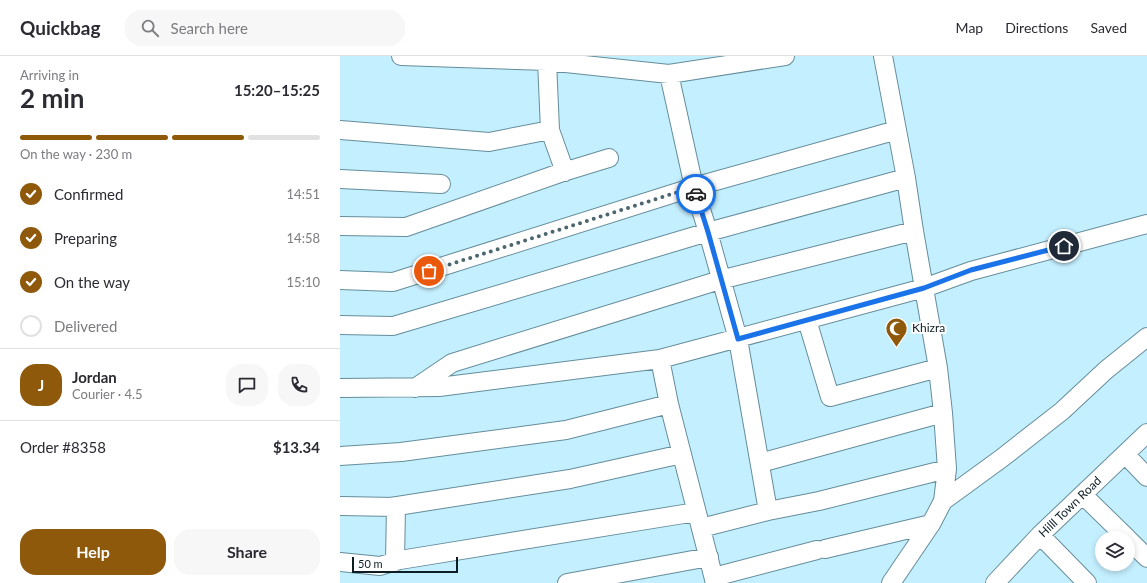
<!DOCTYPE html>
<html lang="en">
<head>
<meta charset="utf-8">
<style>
	:root { --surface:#fff; --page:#f7f7f7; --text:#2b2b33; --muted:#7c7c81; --line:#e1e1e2; --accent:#8f590c }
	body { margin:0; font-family:Lato,sans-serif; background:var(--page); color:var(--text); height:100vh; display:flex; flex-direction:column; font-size:15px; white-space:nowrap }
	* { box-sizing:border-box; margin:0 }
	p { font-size:13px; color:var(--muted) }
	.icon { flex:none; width:22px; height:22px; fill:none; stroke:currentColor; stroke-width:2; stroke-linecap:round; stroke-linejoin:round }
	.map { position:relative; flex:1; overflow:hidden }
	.side { display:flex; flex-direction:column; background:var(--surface); width:340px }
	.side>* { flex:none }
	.fabs { position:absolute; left:755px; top:475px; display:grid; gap:8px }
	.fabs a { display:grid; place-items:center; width:40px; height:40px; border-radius:50%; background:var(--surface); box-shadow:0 2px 6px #0003; font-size:20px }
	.scale { position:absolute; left:12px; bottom:10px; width:106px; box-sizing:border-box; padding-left:4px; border:2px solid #0c1d23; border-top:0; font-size:11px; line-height:14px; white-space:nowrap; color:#0c1d23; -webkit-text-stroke:3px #fff; paint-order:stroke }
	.pin { position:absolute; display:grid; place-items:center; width:34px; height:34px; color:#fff; margin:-17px; border:2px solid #fff; border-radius:50%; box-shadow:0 1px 4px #0007 }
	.courier { position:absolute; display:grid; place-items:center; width:40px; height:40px; margin:-20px; border:3px solid #1a73e8; border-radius:50%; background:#fff; color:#222; box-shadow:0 1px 5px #0007 }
	.overview em { font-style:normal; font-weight:700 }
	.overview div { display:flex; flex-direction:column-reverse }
	.overview { display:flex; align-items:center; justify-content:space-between; height:68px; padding:0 20px }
	h1 { font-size:26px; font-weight:700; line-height:30px }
	.bar { display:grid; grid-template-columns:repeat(4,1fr); gap:6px 4px; align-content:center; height:48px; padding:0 20px }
	.bar i { height:5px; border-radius:3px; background:var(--line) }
	.bar .selected { background:var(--accent) }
	.bar p { grid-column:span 4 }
	.line { display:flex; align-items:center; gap:10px; padding:0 20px; border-top:1px solid var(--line) }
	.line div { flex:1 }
	.round { display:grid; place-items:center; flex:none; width:42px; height:42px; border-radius:16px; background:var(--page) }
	ol { padding:0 20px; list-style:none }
	li { display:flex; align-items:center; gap:12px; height:44px }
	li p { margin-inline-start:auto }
	li .icon { padding:4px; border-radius:50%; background:var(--accent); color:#fff; stroke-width:4 }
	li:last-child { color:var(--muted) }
	li i { width:22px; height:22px; border:2px solid var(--line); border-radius:50% }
	.action { display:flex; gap:8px; margin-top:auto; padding:8px 20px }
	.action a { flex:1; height:46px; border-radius:16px; background:var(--accent); color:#fff; font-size:16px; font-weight:700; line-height:46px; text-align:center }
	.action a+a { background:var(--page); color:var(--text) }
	header { display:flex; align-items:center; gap:24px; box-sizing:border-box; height:56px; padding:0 20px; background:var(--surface); border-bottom:1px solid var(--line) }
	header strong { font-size:19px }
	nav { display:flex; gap:22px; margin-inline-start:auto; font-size:14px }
	.search { width:280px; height:36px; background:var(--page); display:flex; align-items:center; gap:10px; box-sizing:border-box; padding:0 14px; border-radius:16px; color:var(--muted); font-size:15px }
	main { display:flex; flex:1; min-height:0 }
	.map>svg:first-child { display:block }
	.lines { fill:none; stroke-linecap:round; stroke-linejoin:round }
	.minor-casing { stroke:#658d9b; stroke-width:20 }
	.minor { stroke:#fff; stroke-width:18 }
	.done { stroke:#4c6670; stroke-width:4; stroke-dasharray:0 7.2 }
	.route { stroke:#1a73e8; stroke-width:5 }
	.labels { text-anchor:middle; stroke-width:4; stroke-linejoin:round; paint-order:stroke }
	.poi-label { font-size:12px; fill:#0c1d23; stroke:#fff; text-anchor:start }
	.street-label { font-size:12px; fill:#0c1d23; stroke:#fff }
</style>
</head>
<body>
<header>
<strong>Quickbag</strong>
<div class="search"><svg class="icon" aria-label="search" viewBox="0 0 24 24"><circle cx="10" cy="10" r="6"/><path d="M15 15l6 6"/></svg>Search here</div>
<nav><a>Map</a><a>Directions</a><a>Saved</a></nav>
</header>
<main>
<section class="side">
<div class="overview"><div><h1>2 min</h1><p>Arriving in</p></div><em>15:20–15:25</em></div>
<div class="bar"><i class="selected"></i><i class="selected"></i><i class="selected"></i><i></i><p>On the way · 230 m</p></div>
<ol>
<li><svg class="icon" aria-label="check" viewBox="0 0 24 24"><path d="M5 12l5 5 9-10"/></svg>Confirmed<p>14:51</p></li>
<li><svg class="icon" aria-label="check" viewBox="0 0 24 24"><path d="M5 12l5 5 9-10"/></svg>Preparing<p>14:58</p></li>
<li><svg class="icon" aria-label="check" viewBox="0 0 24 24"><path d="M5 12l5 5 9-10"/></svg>On the way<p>15:10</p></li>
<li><i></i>Delivered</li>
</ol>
<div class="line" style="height:72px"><b class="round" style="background:var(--accent);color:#fff">J</b><div><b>Jordan</b><p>Courier · 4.5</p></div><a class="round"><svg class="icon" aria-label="chat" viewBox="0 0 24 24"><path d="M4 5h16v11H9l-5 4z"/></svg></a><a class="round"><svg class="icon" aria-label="phone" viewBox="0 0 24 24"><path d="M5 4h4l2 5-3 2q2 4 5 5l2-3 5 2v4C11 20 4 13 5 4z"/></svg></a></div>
<div class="line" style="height:52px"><div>Order #8358</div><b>$13.34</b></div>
<div class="action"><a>Help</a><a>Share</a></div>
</section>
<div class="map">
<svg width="807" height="527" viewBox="0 0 807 527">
	<rect width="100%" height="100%" fill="#c4efff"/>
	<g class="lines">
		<defs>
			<path id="minor" d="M61,0l146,5 122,13 116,-18
				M543,0l23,122 8,53 24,137 5,45 4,56 -4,32 -12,23 -40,59
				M207,5l3,69 15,42
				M329,18l25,113 14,45 30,107 30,172 51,-10 128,-32
				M0,74l149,12 61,-12
				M0,123l101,5
				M0,170l66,1 154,-54 49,-15
				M0,224l53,2 301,-95 203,-57
				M467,264l23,77 108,-29
				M0,269l53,1 315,-94 198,-54
				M320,303l9,45 46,179
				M0,332l99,-1 221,-28 264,-71 47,-17 176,-47
				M75,332l37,-25 268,-83 194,-49
				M785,398l22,23
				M0,400l61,-4 165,-22 103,-26
				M420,407l183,-50
				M743,439l44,43
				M603,445l59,-43 60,-47 44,-41 41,-33
				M0,450l56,1 -1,55
				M51,451l179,-28 112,-25
				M361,472l67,-17
				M700,479l47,48
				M788,483l19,19
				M485,493l106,-25
				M0,506l40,4 20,-6 296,-48
				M374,521l103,-27
				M227,527l142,-26
				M655,527l45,-48 107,-102"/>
		</defs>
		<use href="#minor" class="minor-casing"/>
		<use href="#minor" class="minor"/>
	</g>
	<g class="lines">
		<path class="done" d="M89,215l265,-84 2,7"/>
		<path class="route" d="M356,138l12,38 30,107 186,-51 47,-18 93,-24"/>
	</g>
	<defs>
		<symbol id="mosque-pin" viewBox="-11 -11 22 30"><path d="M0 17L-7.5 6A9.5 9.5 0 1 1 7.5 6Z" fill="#8f590c" stroke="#fff"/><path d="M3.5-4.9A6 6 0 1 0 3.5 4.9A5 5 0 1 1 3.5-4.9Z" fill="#fff"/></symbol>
	</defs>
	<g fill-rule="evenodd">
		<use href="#mosque-pin" x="544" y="260" width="25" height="34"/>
	</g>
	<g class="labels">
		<g class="poi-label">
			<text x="572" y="276">Khizra</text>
		</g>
		<g class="street-label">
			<text transform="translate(730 451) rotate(-44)" y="4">Hilll Town Road</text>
		</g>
	</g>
</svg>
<div class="fabs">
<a><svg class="icon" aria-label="layers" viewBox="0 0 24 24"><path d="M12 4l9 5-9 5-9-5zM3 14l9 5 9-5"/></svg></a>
</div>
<div class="scale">50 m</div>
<div class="pin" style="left:89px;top:215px;background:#ea580c"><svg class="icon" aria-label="bag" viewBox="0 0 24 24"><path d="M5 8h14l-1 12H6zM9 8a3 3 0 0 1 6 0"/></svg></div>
<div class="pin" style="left:724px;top:190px;background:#1f2937"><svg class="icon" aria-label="home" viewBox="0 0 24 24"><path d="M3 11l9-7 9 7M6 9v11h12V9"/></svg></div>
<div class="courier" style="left:356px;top:138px"><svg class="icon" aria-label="car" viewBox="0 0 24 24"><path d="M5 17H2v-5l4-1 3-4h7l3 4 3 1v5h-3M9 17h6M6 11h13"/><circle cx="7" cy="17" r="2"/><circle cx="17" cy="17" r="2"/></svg></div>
</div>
</main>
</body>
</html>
